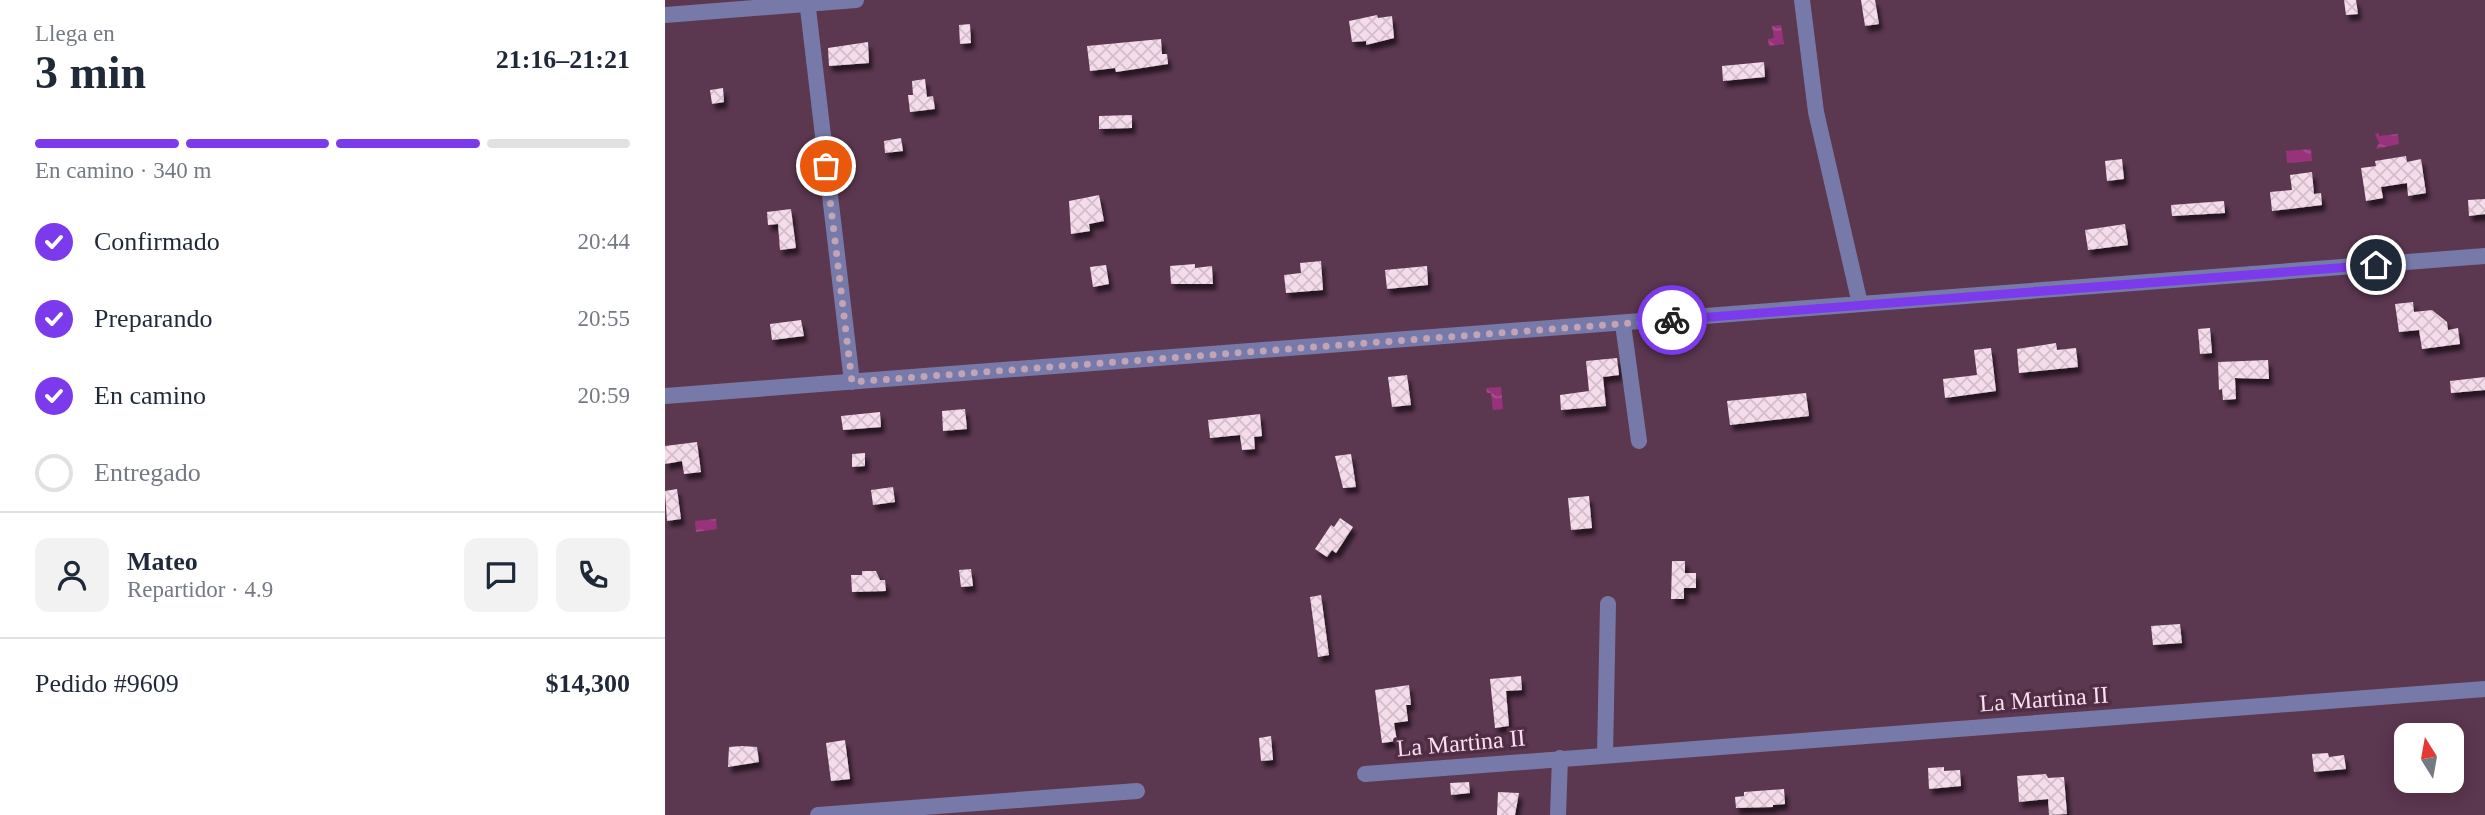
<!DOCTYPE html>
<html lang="es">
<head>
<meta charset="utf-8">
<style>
	:root { --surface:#fff; --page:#f2f2f3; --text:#1f2937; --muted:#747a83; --line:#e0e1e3; --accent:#7c3aed }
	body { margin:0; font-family:Georgia,serif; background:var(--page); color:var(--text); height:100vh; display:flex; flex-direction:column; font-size:26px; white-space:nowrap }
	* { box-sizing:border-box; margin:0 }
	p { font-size:23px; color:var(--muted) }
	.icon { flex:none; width:38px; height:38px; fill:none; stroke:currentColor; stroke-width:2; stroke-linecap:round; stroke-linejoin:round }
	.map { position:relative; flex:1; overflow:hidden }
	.details { display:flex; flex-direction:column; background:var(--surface); width:665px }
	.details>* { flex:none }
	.needle { width:46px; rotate:349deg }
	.fabs { position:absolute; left:1729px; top:723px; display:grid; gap:14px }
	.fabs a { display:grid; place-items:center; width:70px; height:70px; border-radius:14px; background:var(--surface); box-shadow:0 4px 18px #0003; font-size:35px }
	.pin { position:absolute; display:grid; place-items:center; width:60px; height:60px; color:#fff; margin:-30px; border:4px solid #fff; border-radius:50%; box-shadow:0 2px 7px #0007 }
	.courier { position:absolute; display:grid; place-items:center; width:70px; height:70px; margin:-35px; border:5px solid #7c3aed; border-radius:50%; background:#fff; color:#222; box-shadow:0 2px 9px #0007 }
	.head em { font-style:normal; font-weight:700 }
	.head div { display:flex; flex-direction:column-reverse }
	.head { display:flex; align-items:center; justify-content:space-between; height:119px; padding:0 35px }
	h1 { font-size:46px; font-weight:700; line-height:52px }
	.bar { display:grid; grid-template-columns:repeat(4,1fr); gap:10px 7px; align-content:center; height:84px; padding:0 35px }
	.bar i { height:9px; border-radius:5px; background:var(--line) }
	.bar .current { background:var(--accent) }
	.bar p { grid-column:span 4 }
	.line { display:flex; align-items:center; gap:18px; padding:0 35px; border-top:2px solid var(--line) }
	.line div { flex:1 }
	.round { display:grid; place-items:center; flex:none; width:74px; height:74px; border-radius:14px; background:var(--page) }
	ol { padding:0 35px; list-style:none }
	li { display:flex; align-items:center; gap:21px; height:77px }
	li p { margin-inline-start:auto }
	li .icon { padding:7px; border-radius:50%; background:var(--accent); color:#fff; stroke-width:4 }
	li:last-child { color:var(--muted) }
	li i { width:38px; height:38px; border:4px solid var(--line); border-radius:50% }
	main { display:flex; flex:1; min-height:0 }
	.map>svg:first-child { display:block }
	.water { fill:url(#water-waves) }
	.building { fill:url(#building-cross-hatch); filter:url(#shadow) }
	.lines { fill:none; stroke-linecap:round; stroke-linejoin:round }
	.minor { stroke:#777aa9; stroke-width:16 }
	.done { stroke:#c1a5b7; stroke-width:7; stroke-dasharray:0 12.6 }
	.route { stroke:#7c3aed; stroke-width:9 }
	.labels { text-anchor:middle; stroke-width:7; stroke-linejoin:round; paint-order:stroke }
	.street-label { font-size:24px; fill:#f8e0ee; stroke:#512d45 }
</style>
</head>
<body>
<main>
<section class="details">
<div class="head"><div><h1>3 min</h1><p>Llega en</p></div><em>21:16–21:21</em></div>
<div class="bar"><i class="current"></i><i class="current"></i><i class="current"></i><i></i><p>En camino · 340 m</p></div>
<ol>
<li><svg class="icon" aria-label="check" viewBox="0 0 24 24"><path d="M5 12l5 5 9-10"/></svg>Confirmado<p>20:44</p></li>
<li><svg class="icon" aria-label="check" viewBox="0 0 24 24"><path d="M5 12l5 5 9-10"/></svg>Preparando<p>20:55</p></li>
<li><svg class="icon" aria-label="check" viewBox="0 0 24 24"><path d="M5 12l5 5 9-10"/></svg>En camino<p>20:59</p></li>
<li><i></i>Entregado</li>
</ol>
<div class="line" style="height:126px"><a class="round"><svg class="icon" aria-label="person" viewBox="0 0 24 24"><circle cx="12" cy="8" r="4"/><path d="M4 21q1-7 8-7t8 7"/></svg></a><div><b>Mateo</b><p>Repartidor · 4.9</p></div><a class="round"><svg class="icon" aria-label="chat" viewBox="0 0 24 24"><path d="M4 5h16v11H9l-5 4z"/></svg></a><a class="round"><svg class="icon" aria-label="phone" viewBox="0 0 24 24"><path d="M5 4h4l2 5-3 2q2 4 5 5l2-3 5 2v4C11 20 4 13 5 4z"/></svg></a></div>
<div class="line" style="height:91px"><div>Pedido #9609</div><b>$14,300</b></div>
</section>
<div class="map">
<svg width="1820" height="815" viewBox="0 0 1820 815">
	<defs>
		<pattern id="water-waves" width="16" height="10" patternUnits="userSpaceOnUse" patternTransform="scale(1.75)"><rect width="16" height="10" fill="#98337b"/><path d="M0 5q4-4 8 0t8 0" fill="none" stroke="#a7508e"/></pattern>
		<pattern id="building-cross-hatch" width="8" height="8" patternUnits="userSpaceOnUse" patternTransform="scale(1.75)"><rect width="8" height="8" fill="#f4dcea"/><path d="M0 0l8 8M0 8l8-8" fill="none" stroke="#d2bdc9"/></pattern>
		<filter id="shadow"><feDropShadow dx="3.5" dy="6" stdDeviation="2" flood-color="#0009"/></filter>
	</defs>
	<rect width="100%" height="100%" fill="#5c3750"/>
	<path class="water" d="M1116,25l3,19 -15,2 -1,-7 6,-1 -2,-12z
		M1714,133v3l19,-2 1,10 -23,5 3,-6 -4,-9z
		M1646,149l1,12 -25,2 -1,-12z
		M836,387l2,22 -10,1 -2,-17h-4l-1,-5z
		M51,519l1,10 -21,3 -1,-11z"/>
	<path class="building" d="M1196,0h14l4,24 -14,2z
		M1679,0h12l2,14 -12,1z
		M712,15l1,3 14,-2 2,22 -28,7v-4l-14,1 -3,-21z
		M305,24l1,19 -11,1 -1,-19z
		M496,39l1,15h5l1,10 -52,8 -1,-4 -25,3 -3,-25z
		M203,42l1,21 -40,3 -1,-18z
		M1099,62l1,15 -42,4 -1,-15z
		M260,79l2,18 6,-1 2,13 -25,3 -2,-17h5l-1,-14z
		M58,88l1,14 -12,2 -2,-14z
		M467,115v13l-33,1v-13z
		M236,138l2,13 -18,2 -1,-12z
		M1741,156l1,6 14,-3 5,34 -18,3 -1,-13 -26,4 2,11 -17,3 -5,-33 15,-2 -1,-5z
		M1457,159l2,20 -17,2 -2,-20z
		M1647,172l2,22 7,-1 1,12 -50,6 -2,-19 22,-2 -2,-15z
		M434,195l5,26 -15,3 1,7 -19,3 -2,-33z
		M1820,199v15l-16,2 -1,-16z
		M1559,201l1,12 -53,3 -1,-11z
		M126,209l5,39 -16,2 -2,-26 -10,1 -1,-13z
		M1460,224l3,21 -40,5 -3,-20z
		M656,261l2,29 -37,3 -2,-18 17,-2 -1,-10z
		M530,264v4l17,-2 1,18h-42l-1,-18z
		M441,265l3,19 -16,3 -3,-20z
		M762,266l1,19 -41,4 -2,-19z
		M1748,302l1,10 18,-2 15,12 1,8 10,-2 2,16 -38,5 -3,-19 -20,2 -4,-28z
		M136,320l3,16 -32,4 -2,-16z
		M1545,328l2,25 -12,1 -2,-25z
		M1391,343l1,7 19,-2 2,19 -59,6 -2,-24z
		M1326,348l5,43 -51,7 -2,-19 34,-4 -3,-25z
		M952,358l2,17 -16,2 3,29 -45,4 -1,-15 29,-4 -3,-30z
		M1603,360l1,19 -34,-1 1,21 -13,1 -1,-11 -3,1 -1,-28z
		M742,375l4,30 -19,2 -4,-30z
		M1820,377v13l-34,3 -1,-12z
		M1141,393l3,23 -79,9 -3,-24z
		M300,409l2,20 -24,2 -1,-20z
		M215,412l1,15 -38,3 -2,-14z
		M595,414l2,22 -8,1 1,12 -13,1 -2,-15 -30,3 -2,-18z
		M32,442l4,30 -17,2 -2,-13 -17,3v-18z
		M200,453v13l-13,1v-13z
		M686,454l5,33 -13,1 -8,-32z
		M228,487l2,15 -22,3 -2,-15z
		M12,489l4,30 -14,2 -2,-30z
		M924,496l3,32 -21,2 -3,-32z
		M675,518l13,9 -17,26 -4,-3 -5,7 -12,-8 16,-24 3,2z
		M1007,561h13v12h11v15h-12v11h-13z
		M306,569l2,17 -12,1 -2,-17z
		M197,571h14l4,9h5l1,11 -34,1 -1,-17h11z
		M656,595l8,60 -11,2 -8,-60z
		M1515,624l2,19 -29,2 -2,-19z
		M856,676l1,14 -16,1 3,35 -14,2 -5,-49z
		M744,685l2,20h-5l2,16 -14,2 3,18 -15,2 -7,-53z
		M606,736l2,24 -12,1 -2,-23z
		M180,740l5,39 -19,2 -5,-38z
		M77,746l15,1 2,15 -31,5 1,-20z
		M1663,753l1,4 15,-2 2,14 -32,3 -2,-18z
		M1279,767v4l16,-1 1,16 -32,3 -1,-21z
		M1381,774l2,4 16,-1 3,37 -18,1 -1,-16 -29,3 -2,-26z
		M804,782l1,11 -19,2 -1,-12z
		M1119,789l1,15 -12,1v2l-37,1 -1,-11 9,-1v-4z
		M833,792l21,1 -4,22h-18z"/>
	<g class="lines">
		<path class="minor" d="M142,0l45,382
			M1137,0l14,112 44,192
			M0,15l191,-15
			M958,324l16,117
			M0,396l1820,-140
			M940,755l3,-151
			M700,774l1120,-85
			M153,815l319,-24
			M893,815l2,-57"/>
	</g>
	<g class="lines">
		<path class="done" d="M161,166l26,216 820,-62"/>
		<path class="route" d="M1007,320l704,-55"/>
	</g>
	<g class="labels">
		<g class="street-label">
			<text transform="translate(1379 699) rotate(-4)" y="8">La Martina II</text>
			<text transform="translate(796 743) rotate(-5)" y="8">La Martina II</text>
		</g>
	</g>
</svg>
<div class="fabs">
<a><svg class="needle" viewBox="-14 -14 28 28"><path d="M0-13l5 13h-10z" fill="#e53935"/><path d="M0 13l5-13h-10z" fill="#747a83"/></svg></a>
</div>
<div class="pin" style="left:161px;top:166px;background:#ea580c"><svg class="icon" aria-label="bag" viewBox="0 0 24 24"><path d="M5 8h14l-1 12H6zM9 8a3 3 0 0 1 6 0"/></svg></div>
<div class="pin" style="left:1711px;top:265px;background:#1f2937"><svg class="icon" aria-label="home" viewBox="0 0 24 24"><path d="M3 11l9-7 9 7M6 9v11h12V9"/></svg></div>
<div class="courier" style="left:1007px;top:320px"><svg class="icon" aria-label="bike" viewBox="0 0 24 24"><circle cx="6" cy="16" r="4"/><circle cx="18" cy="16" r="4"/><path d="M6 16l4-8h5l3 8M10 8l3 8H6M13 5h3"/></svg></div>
</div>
</main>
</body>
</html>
